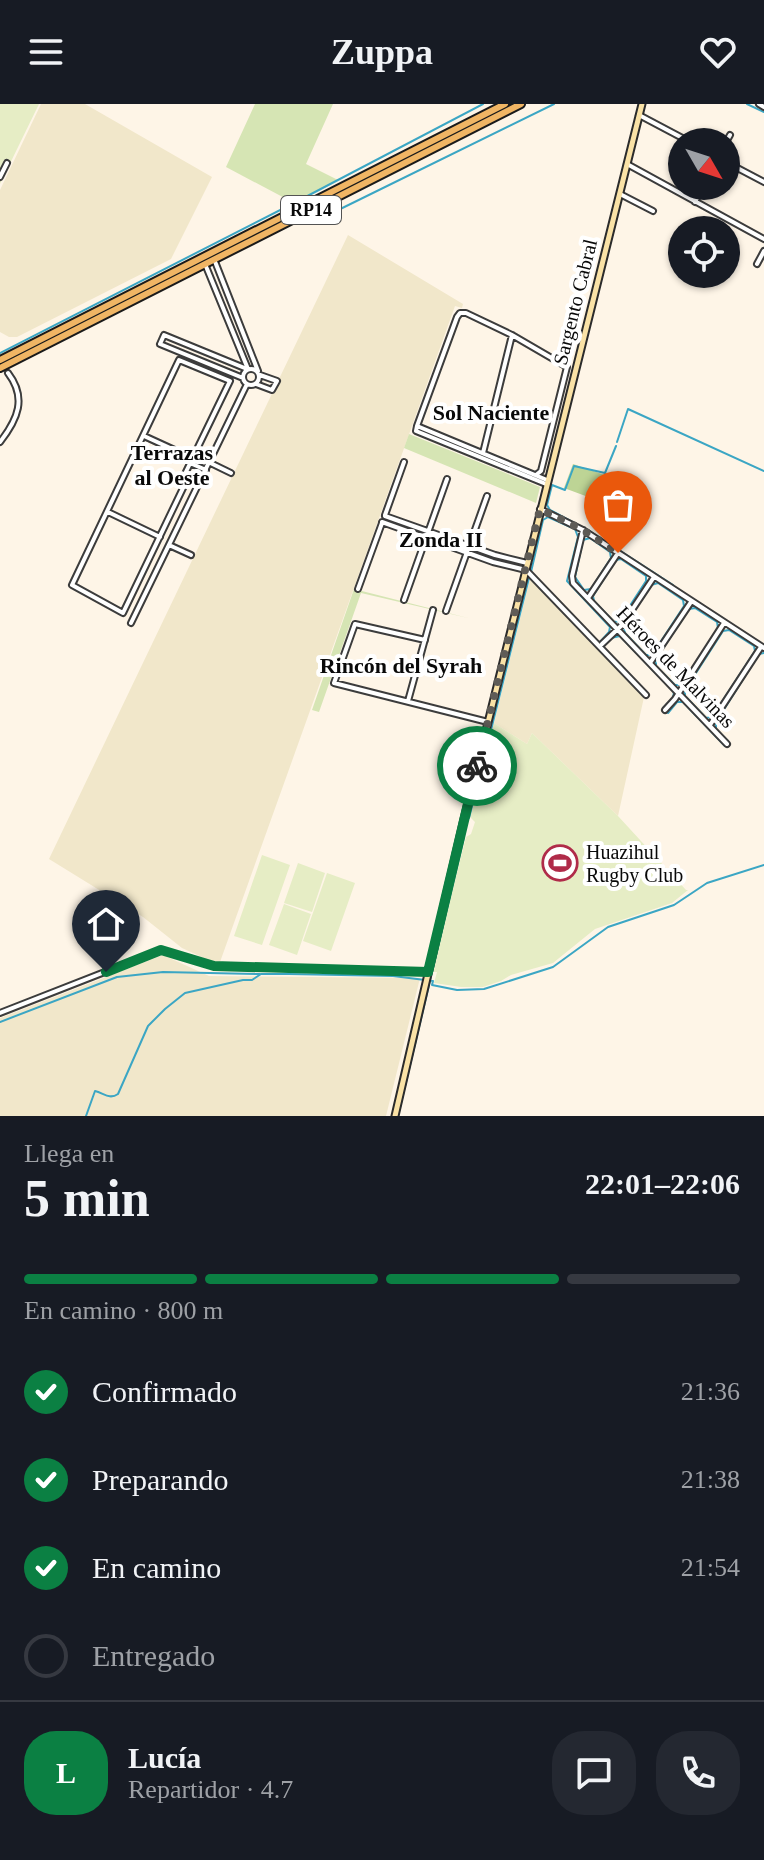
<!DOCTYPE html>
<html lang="es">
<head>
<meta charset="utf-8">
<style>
	:root { --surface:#171b24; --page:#242831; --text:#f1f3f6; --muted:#9ea1a6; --line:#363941; --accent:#0b8043 }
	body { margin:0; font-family:Georgia,serif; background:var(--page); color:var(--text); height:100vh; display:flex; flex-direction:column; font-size:30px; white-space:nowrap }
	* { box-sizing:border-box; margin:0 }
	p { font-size:26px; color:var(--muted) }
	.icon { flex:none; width:44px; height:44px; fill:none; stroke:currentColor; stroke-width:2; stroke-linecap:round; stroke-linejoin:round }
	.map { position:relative; height:1012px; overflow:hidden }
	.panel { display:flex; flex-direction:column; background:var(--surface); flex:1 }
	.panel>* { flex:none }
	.needle { width:52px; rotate:129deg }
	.buttons { position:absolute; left:668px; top:24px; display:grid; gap:16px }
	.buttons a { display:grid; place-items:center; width:72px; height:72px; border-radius:50%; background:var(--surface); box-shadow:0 2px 6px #0004; font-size:40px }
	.pin { position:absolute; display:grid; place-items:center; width:68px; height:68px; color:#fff; margin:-82px -34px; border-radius:50% 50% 50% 0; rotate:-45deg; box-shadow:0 0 8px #0007 }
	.pin .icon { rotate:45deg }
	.courier { position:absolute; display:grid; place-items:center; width:80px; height:80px; margin:-40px; border:6px solid #0b8043; border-radius:50%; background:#fff; color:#222; box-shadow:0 2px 10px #0007 }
	.headline em { font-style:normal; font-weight:800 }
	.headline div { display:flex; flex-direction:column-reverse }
	.headline { display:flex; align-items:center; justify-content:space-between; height:136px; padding:0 24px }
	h1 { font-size:52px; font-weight:800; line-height:60px }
	.bar { display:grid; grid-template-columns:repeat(4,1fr); gap:12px 8px; align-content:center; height:96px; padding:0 24px }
	.bar i { height:10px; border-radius:6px; background:var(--line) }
	.bar .selected { background:var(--accent) }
	.bar p { grid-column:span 4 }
	.line { display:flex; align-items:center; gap:20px; padding:0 24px; border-top:2px solid var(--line) }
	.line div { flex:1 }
	.round { display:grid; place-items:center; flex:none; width:84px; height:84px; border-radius:32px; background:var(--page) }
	ol { padding:0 24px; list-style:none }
	li { display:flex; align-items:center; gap:24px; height:88px }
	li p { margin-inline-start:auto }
	li .icon { padding:8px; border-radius:50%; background:var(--accent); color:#fff; stroke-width:4 }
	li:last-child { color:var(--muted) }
	li i { width:44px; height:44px; border:4px solid var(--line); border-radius:50% }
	header { display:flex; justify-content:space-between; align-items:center; height:104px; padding:0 24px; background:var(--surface); font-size:36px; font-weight:800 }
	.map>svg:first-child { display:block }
	.farmland { fill:#f1e7ca }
	.green { fill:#d6e5b4 }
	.forest { fill:#bdd495 }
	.pitch { fill:#e6edc5 }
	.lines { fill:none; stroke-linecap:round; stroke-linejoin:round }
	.stream { stroke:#3ba6c4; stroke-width:2 }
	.minor-casing { stroke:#3c3c3c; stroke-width:8 }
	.secondary-casing { stroke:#2b2b2b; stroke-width:9 }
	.primary-casing { stroke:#1a1a1a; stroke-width:10 }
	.minor { stroke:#fff; stroke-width:4 }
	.secondary { stroke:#fae2a6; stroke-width:5 }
	.primary { stroke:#f0b564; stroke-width:6 }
	.done { stroke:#5f5c57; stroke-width:8; stroke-dasharray:0 14.4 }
	.route { stroke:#0b8043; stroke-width:10 }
	.labels { text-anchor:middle; stroke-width:8; stroke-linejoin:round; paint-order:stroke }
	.shield { fill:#fff; stroke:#535353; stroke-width:2 }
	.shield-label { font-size:18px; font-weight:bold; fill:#090909 }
	.street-label { font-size:20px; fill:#090909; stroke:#fff }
	.poi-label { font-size:20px; fill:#090909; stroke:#fff; text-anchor:start }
	.neighbourhood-label { font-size:22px; font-weight:bold; fill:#090909; stroke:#fff }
</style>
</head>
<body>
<header><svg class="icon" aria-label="menu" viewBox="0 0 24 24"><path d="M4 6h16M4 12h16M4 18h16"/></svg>Zuppa<svg class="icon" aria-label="heart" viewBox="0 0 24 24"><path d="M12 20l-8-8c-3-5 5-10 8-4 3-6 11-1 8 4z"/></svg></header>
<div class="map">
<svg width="764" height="1012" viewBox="0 0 764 1012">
	<rect width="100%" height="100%" fill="#fef5e7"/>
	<path class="farmland" d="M41,0h44l127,73 -41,82 -154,78h-8l-9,-5v-142z
		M348,131l115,69 -1,4 -7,-2 -235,656 -12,-2 -26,-12 -39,-31 -94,-58z
		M530,475l114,118 -26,119 -86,-83 -5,11 -33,-21z
		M163,851l46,21 211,2 -34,138h-386v-98z"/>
	<path class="green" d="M255,0h78l-27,60 32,16 -44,23 -68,-36z
		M409,330l131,53 -4,16 -132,-55z
		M354,485l114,29 -107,-25 -42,119 -7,-2z"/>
	<path class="forest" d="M573,360l32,11 -14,23 -27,-10z"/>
	<path class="pitch" d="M0,0h39l-39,80z
		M494,619l33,21 5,-11 86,83 68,74h2l-16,13 -77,26 -42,34 -42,12 -10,6 -18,6h-22l-27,-4 3,-11h-5l34,-135 5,-3 4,-12 -5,-5z
		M262,751l28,10 -28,80 -28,-9z
		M298,759l27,10 -13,39 -28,-9z
		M327,769l28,10 -24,68 -28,-10z
		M284,800l27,10 -14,41 -28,-10z"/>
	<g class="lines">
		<path class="stream" d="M747,0l17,8
			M313,112l9,2 232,-114
			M0,249l294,-150 189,-99
			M617,338l11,-33 136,62
			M616,342l-11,27 -31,-7 -9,24 -13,-5 -5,20 3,5 41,22 82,53
			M590,434l20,14 1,6 -20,31 -7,1 -9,-13 8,-37z
			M621,455l25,17v5l-26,40 -6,1 -20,-21 -1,-5 23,-36z
			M531,468l12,-52 5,-3 27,12 3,8 -11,44 43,46 -1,5 -9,10
			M658,479l25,17 1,6 -32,49h-6l-21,-22 -1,-6 27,-42z
			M695,504l22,14 1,6 -36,57h-7l-19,-19v-7l33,-50z
			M729,526l25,16 1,5 -43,66 -6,1 -21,-22v-6l38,-59z
			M611,534l9,-2 54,56 -1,6 -10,10
			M668,609l9,-11h6l42,44
			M728,637l-12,-12v-7l43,-68 5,-1
			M469,714l60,-240
			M0,918l117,-45 46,-5 97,2
			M86,1012l9,-25c9,2 14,9 23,3l30,-68 17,-17 20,-16 58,-13h9l9,-6h28l104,2 40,5 -1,4 25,5 27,-1 69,-22 55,-40 66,-22 33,-22 57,-18
			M398,1012l66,-279"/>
		<defs>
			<path id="minor" d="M759,0l5,3
				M639,11l51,27
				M726,38l4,-7
				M726,58l38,20
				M627,60l137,75
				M0,73l7,-14
				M620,90l33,17
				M695,98l8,-16
				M214,155l44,112
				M205,160l43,105
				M757,160l7,-13
				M179,256l51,21 -48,99 2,6 -61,127 -51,-28z
				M243 273a8 8 0 1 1 16 0a8 8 0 1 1-16 0Z
				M243,274l-83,-34 4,-9 83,34
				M256,280l16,6 5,-9 -17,-6
				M417,322l40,-109 3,-4h6l46,22 55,32 -26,104 -5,4
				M417,322l-1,5 130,53
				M417,322l130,54
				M144,332l48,22
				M0,338c18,-23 27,-44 8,-69
				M483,349l29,-118
				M194,351l37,18
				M190,359l16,7
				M540,405l43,21 181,118
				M108,408l52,25
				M385,411l19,-53
				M385,412l110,39 32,8
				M382,418l111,40 33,8 120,125
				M583,426l-11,46 1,7 154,161
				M169,441l22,10
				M358,485l24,-66
				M588,494l30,-45
				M404,496l43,-121
				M446,507l41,-115
				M131,519l116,-239
				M425,536l-70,-16 -21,59 154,39
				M602,540l20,-19 32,-48
				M650,559l41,-61
				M408,597l25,-91
				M665,606l10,-11 49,-76
				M710,621l51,-78
				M0,909l161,-63 53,16 214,6"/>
			<path id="secondary" d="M395,1012l69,-297 178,-715"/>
			<path id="primary" d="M0,256l505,-256
				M0,264l521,-264"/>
		</defs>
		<use href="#minor" class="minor-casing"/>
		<use href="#secondary" class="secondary-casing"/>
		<use href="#primary" class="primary-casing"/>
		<use href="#minor" class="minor"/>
		<use href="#secondary" class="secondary"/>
		<use href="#primary" class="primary"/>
	</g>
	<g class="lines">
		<path class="done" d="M477,662l63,-257 43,21 35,23"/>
		<path class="route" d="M106,868l55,-22 53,16 214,6 49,-206"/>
	</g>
	<defs>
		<symbol id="stadium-ring" viewBox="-11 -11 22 22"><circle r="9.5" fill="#fff" stroke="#b02b49" stroke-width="1.5"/><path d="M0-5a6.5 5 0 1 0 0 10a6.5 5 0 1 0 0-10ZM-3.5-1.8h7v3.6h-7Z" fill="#b02b49"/></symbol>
	</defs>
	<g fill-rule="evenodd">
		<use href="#stadium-ring" x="540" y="739" width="40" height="40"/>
	</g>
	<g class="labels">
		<rect class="shield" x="281" y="92" width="60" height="28" rx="6"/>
		<g class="shield-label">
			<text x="311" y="112">RP14</text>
		</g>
		<g class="street-label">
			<text transform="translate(575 198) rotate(-76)" y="7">Sargento Cabral</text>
			<text transform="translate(676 563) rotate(46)" y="7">Héroes de Malvinas</text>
		</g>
		<g class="poi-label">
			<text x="586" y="755">Huazihul<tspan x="586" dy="23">Rugby Club</tspan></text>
		</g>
		<g class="neighbourhood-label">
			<text x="491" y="316">Sol Naciente</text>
			<text x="172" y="356">Terrazas<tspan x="172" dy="25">al Oeste</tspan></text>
			<text x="441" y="443">Zonda II</text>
			<text x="401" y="569">Rincón del Syrah</text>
		</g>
	</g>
</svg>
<div class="buttons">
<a><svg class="needle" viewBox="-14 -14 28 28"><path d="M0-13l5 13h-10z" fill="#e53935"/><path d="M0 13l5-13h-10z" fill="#9ea1a6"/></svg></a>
<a><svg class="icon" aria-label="locate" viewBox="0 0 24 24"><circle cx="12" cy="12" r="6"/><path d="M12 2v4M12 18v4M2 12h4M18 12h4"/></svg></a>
</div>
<div class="pin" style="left:618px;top:449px;background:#ea580c"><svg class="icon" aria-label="bag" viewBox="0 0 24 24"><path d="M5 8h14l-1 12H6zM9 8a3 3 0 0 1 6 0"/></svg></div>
<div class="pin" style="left:106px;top:868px;background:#1f2937"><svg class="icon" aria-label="home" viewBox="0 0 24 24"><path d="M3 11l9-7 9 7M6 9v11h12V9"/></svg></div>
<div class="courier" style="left:477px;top:662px"><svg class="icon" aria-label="bike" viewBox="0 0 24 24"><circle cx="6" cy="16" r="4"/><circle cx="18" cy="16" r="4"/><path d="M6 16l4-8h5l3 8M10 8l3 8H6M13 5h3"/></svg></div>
</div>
<section class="panel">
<div class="headline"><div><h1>5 min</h1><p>Llega en</p></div><em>22:01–22:06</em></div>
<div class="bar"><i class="selected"></i><i class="selected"></i><i class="selected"></i><i></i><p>En camino · 800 m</p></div>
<ol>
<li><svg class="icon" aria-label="check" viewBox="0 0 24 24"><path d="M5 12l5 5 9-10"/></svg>Confirmado<p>21:36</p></li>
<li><svg class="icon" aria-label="check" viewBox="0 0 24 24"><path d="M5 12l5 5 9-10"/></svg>Preparando<p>21:38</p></li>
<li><svg class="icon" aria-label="check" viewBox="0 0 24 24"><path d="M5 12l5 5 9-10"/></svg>En camino<p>21:54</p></li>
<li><i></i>Entregado</li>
</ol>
<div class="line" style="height:144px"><b class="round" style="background:var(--accent);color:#fff">L</b><div><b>Lucía</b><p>Repartidor · 4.7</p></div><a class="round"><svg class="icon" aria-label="chat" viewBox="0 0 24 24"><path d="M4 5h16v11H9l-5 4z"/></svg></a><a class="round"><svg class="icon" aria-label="phone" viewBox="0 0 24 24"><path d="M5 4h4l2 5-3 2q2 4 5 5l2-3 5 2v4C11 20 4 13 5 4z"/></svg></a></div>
</section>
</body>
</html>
